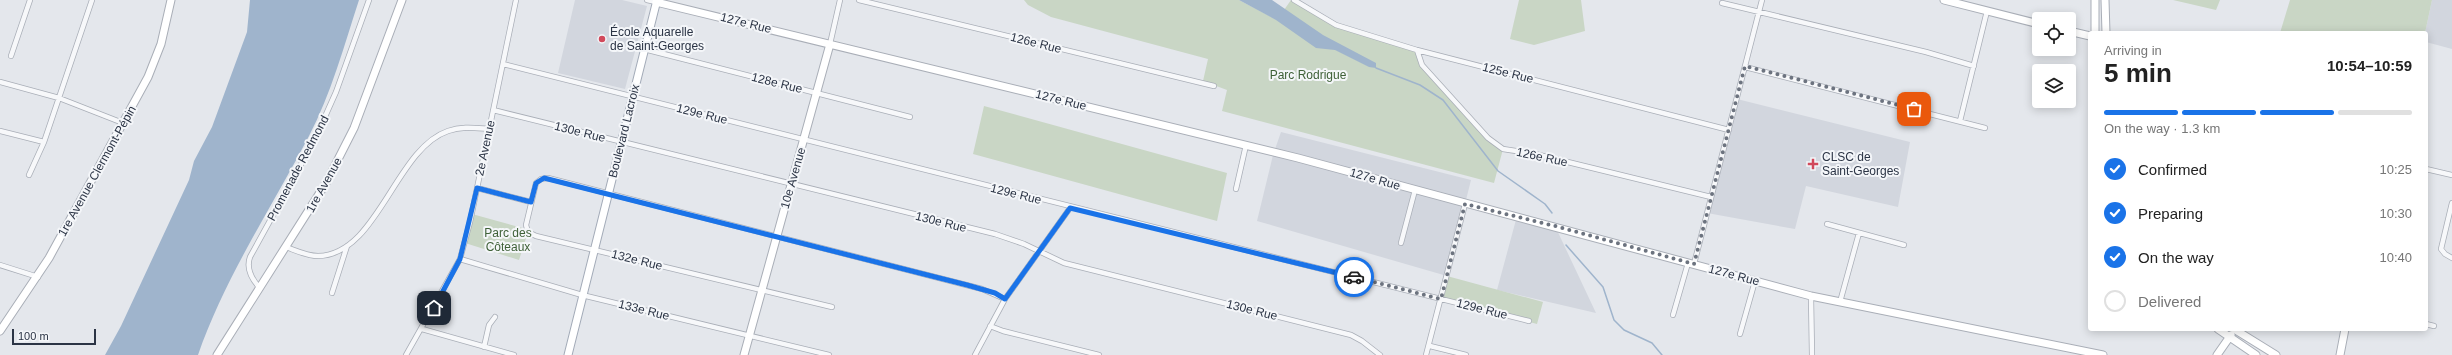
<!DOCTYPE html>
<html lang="en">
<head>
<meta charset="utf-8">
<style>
	:root { --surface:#fff; --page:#f2f2f2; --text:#222; --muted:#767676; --line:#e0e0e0; --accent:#1a73e8 }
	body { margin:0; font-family:Arial,sans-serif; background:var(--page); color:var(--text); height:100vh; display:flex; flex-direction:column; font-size:15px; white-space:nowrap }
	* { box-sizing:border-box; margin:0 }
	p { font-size:13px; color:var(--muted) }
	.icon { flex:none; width:22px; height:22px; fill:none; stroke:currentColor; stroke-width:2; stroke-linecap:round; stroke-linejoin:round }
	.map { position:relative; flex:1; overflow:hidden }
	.panel { position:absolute; left:2088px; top:31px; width:340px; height:300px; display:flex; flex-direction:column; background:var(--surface); border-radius:4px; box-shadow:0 2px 10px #0003 }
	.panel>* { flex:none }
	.buttons { position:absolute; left:2032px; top:12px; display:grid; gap:8px }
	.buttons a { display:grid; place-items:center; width:44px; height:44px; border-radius:4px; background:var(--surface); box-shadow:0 2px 10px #0003; font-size:20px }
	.scale { position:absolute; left:12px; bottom:10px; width:84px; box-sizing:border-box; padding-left:4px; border:2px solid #2b3445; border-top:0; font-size:11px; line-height:14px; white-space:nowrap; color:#2b3445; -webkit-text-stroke:3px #f4f6f9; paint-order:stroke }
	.pin { position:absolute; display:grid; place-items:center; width:34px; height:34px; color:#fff; margin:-17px; border-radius:8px; box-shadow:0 2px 6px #0006 }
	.courier { position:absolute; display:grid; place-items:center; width:40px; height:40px; margin:-20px; border:3px solid #1a73e8; border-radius:50%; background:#fff; color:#222; box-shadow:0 1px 5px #0007 }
	.head em { font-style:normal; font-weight:700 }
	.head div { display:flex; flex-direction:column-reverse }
	.head { display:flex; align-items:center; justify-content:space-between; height:68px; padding:0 16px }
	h1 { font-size:26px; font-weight:700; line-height:30px }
	.bar { display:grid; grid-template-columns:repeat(4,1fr); gap:6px 4px; align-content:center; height:48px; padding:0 16px }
	.bar i { height:5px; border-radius:3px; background:var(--line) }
	.bar .on { background:var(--accent) }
	.bar p { grid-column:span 4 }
	ol { padding:0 16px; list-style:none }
	li { display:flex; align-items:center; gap:12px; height:44px }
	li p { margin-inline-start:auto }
	li .icon { padding:4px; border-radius:50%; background:var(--accent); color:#fff; stroke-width:4 }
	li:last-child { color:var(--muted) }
	li i { width:22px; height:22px; border:2px solid var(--line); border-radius:50% }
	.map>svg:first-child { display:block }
	.built { fill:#d2d6de }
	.green { fill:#c9d6c5 }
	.water { fill:#9fb4cc }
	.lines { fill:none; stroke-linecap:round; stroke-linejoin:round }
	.stream { stroke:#9fb4cc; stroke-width:1.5 }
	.street-casing { stroke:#a9aeb7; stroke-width:6 }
	.secondary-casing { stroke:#a9aeb7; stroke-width:9 }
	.primary-casing { stroke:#a3abb8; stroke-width:9 }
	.street { stroke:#f7f8fa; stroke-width:4.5 }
	.secondary { stroke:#fff; stroke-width:7 }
	.primary { stroke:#fff; stroke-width:7 }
	.done { stroke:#6c737f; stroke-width:4; stroke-dasharray:0 7.2 }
	.route { stroke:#1a73e8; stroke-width:5 }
	.poi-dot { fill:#d1495b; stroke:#f4f6f9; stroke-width:1.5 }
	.labels { text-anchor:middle; stroke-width:4; stroke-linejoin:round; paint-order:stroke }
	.street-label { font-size:12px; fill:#2b3445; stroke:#f4f6f9 }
	.poi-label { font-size:12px; fill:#2b3445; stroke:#f4f6f9; text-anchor:start }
	.park-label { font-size:12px; fill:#3f6138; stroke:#f4f6f9 }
</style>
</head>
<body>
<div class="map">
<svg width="2452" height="355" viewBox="0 0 2452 355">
	<rect width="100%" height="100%" fill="#e4e7ec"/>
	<path class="built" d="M575,0h47l25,6 -22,83 -67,-16z
		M2432,0h20v49l-26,-7 -1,-9z
		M1737,99l173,43 -12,65 -92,-21 -11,43 -88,-16z
		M1281,132l190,48 -24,96 -190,-55 16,-66z
		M1517,216l38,10 41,87 -99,-23z"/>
	<path class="green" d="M1024,0h215l38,20 14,-20h3l32,20 91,30 1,7 55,65 30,27 -9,34 -272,-72 5,-21 -24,-9 5,-22 -157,-42 -23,-12z
		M1519,0h62l4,31 -51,14 -24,-6z
		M2173,0h47l-4,10z
		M2290,0h142l-7,33h-145z
		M984,106l243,67 -10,48 -244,-67z
		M472,214l54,15 2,3 -9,28 -54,-17z
		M1447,276l96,26 -6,22 -96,-25z"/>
	<path class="water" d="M250,0h109c-15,46 -28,94 -50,136 -38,73 -84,141 -111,219h-93l16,-29 68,-146 5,-19 18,-34 35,-95z
		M1239,0h33l51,35 53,28v5l-7,-1 -34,-17 -19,-2 -40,-28z"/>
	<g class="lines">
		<path class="stream" d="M1376,68l44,17 23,15 55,71 47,33 7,9
			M1566,245l37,42 11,33 10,10 28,13 10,12"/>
		<defs>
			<path id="street" d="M647,0l9,2
				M859,0l355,86
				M1294,0l42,25 81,25 312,80
				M1722,3l204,49 48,14
				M830,44l10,-44
				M644,49l266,68
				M1417,50l5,15 66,73 15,11 32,5 176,43
				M11,56l19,-56
				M503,64l1026,257
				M1745,67l240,61
				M0,82l59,16 64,25
				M493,110l502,124 29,10 40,19 287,72 11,6 18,14
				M1960,121l27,-110
				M0,131l44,11
				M2426,169l26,6
				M29,175l15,-33 48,-142
				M477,188l54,14
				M1236,189l10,-44
				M2452,203l-11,46 4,5 7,4
				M1827,224l77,21
				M1401,243l14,-53
				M286,247c11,4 21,9 32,9 60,-1 77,-107 130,-125 14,-5 27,-3 42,-2
				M460,259l122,36 247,60
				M1694,264l68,-264
				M0,265l38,12
				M259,287c-8,-9 -13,-19 -9,-30l65,-118 21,-47 33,-92
				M332,293l15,-47
				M1811,296l1,59
				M1840,302l19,-69
				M832,307l-296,-71 -8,-4 -2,-7 10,-42 5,-4 7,-1 434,111 23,10
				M1673,315l15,-52
				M2426,324l8,2
				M990,326l13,5 96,24
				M422,329l92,26
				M1740,334l15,-53
				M1430,346l36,9
				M484,347l5,-22 6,-8
				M406,355l54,-96 10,-37 46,-222
				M975,355l30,-56 65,-91
				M1426,355l39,-151"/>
			<path id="secondary" d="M1944,0l95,24
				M2095,0v33
				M2105,0l1,33
				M656,2l642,156 513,138 292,59
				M2069,31l21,5
				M2218,329l38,26
				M2234,329l42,26
				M0,331l49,-73 99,-181 13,-33 10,-44
				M217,355l109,-172 28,-55 48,-128
				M744,355l86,-311
				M2217,355l14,-20
				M2340,355l5,-26"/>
			<path id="primary" d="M568,355l89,-355"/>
		</defs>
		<use href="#street" class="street-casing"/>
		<use href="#secondary" class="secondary-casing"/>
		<use href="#primary" class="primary-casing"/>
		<use href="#street" class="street"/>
		<use href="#secondary" class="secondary"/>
		<use href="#primary" class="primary"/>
	</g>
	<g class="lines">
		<path class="done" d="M1354,277l87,22 24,-95 90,22 139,38 51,-198 169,43"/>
		<path class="route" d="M434,308l26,-49 17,-71 54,14 5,-19 8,-5 423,107 28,8 10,6 65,-91 284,69"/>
	</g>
	<g class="poi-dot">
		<circle cx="602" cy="39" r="4"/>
		<path d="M1811 158h4v4h4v4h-4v4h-4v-4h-4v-4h4z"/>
	</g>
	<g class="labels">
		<g class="street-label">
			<text transform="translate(746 23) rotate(14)" y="4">127e Rue</text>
			<text transform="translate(1036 43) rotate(14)" y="4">126e Rue</text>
			<text transform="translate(1508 73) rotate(14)" y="4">125e Rue</text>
			<text transform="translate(777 83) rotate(14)" y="4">128e Rue</text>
			<text transform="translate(1061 100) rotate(14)" y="4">127e Rue</text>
			<text transform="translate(702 114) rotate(14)" y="4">129e Rue</text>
			<text transform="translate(624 131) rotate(-76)" y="4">Boulevard Lacroix</text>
			<text transform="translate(580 132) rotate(14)" y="4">130e Rue</text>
			<text transform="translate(485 148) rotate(-78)" y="4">2e Avenue</text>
			<text transform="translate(1542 157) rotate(12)" y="4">126e Rue</text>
			<text transform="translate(298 168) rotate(-62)" y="4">Promenade Redmond</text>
			<text transform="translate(97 171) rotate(-61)" y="4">1re Avenue Clermont-Pépin</text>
			<text transform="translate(793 178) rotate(-74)" y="4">10e Avenue</text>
			<text transform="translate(1375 179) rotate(16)" y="4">127e Rue</text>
			<text transform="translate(324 185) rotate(-61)" y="4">1re Avenue</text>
			<text transform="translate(1016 194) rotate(14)" y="4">129e Rue</text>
			<text transform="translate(941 222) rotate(14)" y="4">130e Rue</text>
			<text transform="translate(637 260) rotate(14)" y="4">132e Rue</text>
			<text transform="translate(1734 275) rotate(15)" y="4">127e Rue</text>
			<text transform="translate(1482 309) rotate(14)" y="4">129e Rue</text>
			<text transform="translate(644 310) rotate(14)" y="4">133e Rue</text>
			<text transform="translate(1252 310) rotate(14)" y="4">130e Rue</text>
		</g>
		<g class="poi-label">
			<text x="610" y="36">École Aquarelle<tspan x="610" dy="14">de Saint-Georges</tspan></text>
			<text x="1822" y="161">CLSC de<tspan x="1822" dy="14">Saint-Georges</tspan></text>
		</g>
		<g class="park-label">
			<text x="1308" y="79">Parc Rodrigue</text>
			<text x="508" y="237">Parc des<tspan x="508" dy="14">Côteaux</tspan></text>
		</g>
	</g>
</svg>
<div class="buttons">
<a><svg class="icon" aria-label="locate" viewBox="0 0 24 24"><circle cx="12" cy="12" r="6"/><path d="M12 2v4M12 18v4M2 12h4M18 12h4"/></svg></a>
<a><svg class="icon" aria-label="layers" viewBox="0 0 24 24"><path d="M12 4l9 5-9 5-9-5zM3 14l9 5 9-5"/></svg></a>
</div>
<div class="scale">100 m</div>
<div class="pin" style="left:1914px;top:109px;background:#ea580c"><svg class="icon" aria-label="bag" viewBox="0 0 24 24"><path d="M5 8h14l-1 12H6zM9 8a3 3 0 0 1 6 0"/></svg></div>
<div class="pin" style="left:434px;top:308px;background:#1f2937"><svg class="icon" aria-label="home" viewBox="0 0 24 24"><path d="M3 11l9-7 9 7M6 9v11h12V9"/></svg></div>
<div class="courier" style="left:1354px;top:277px"><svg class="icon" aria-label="car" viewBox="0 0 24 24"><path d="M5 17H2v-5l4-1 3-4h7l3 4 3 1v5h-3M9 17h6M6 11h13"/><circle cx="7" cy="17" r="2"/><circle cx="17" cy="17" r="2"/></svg></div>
<section class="panel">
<div class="head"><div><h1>5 min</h1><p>Arriving in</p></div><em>10:54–10:59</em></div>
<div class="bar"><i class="on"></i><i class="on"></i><i class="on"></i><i></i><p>On the way · 1.3 km</p></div>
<ol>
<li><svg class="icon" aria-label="check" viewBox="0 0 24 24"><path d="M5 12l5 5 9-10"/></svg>Confirmed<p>10:25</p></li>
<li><svg class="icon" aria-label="check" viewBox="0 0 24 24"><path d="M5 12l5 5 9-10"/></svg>Preparing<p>10:30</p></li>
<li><svg class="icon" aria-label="check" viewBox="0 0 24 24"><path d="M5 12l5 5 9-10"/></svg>On the way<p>10:40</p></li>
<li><i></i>Delivered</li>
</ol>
</section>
</div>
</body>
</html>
